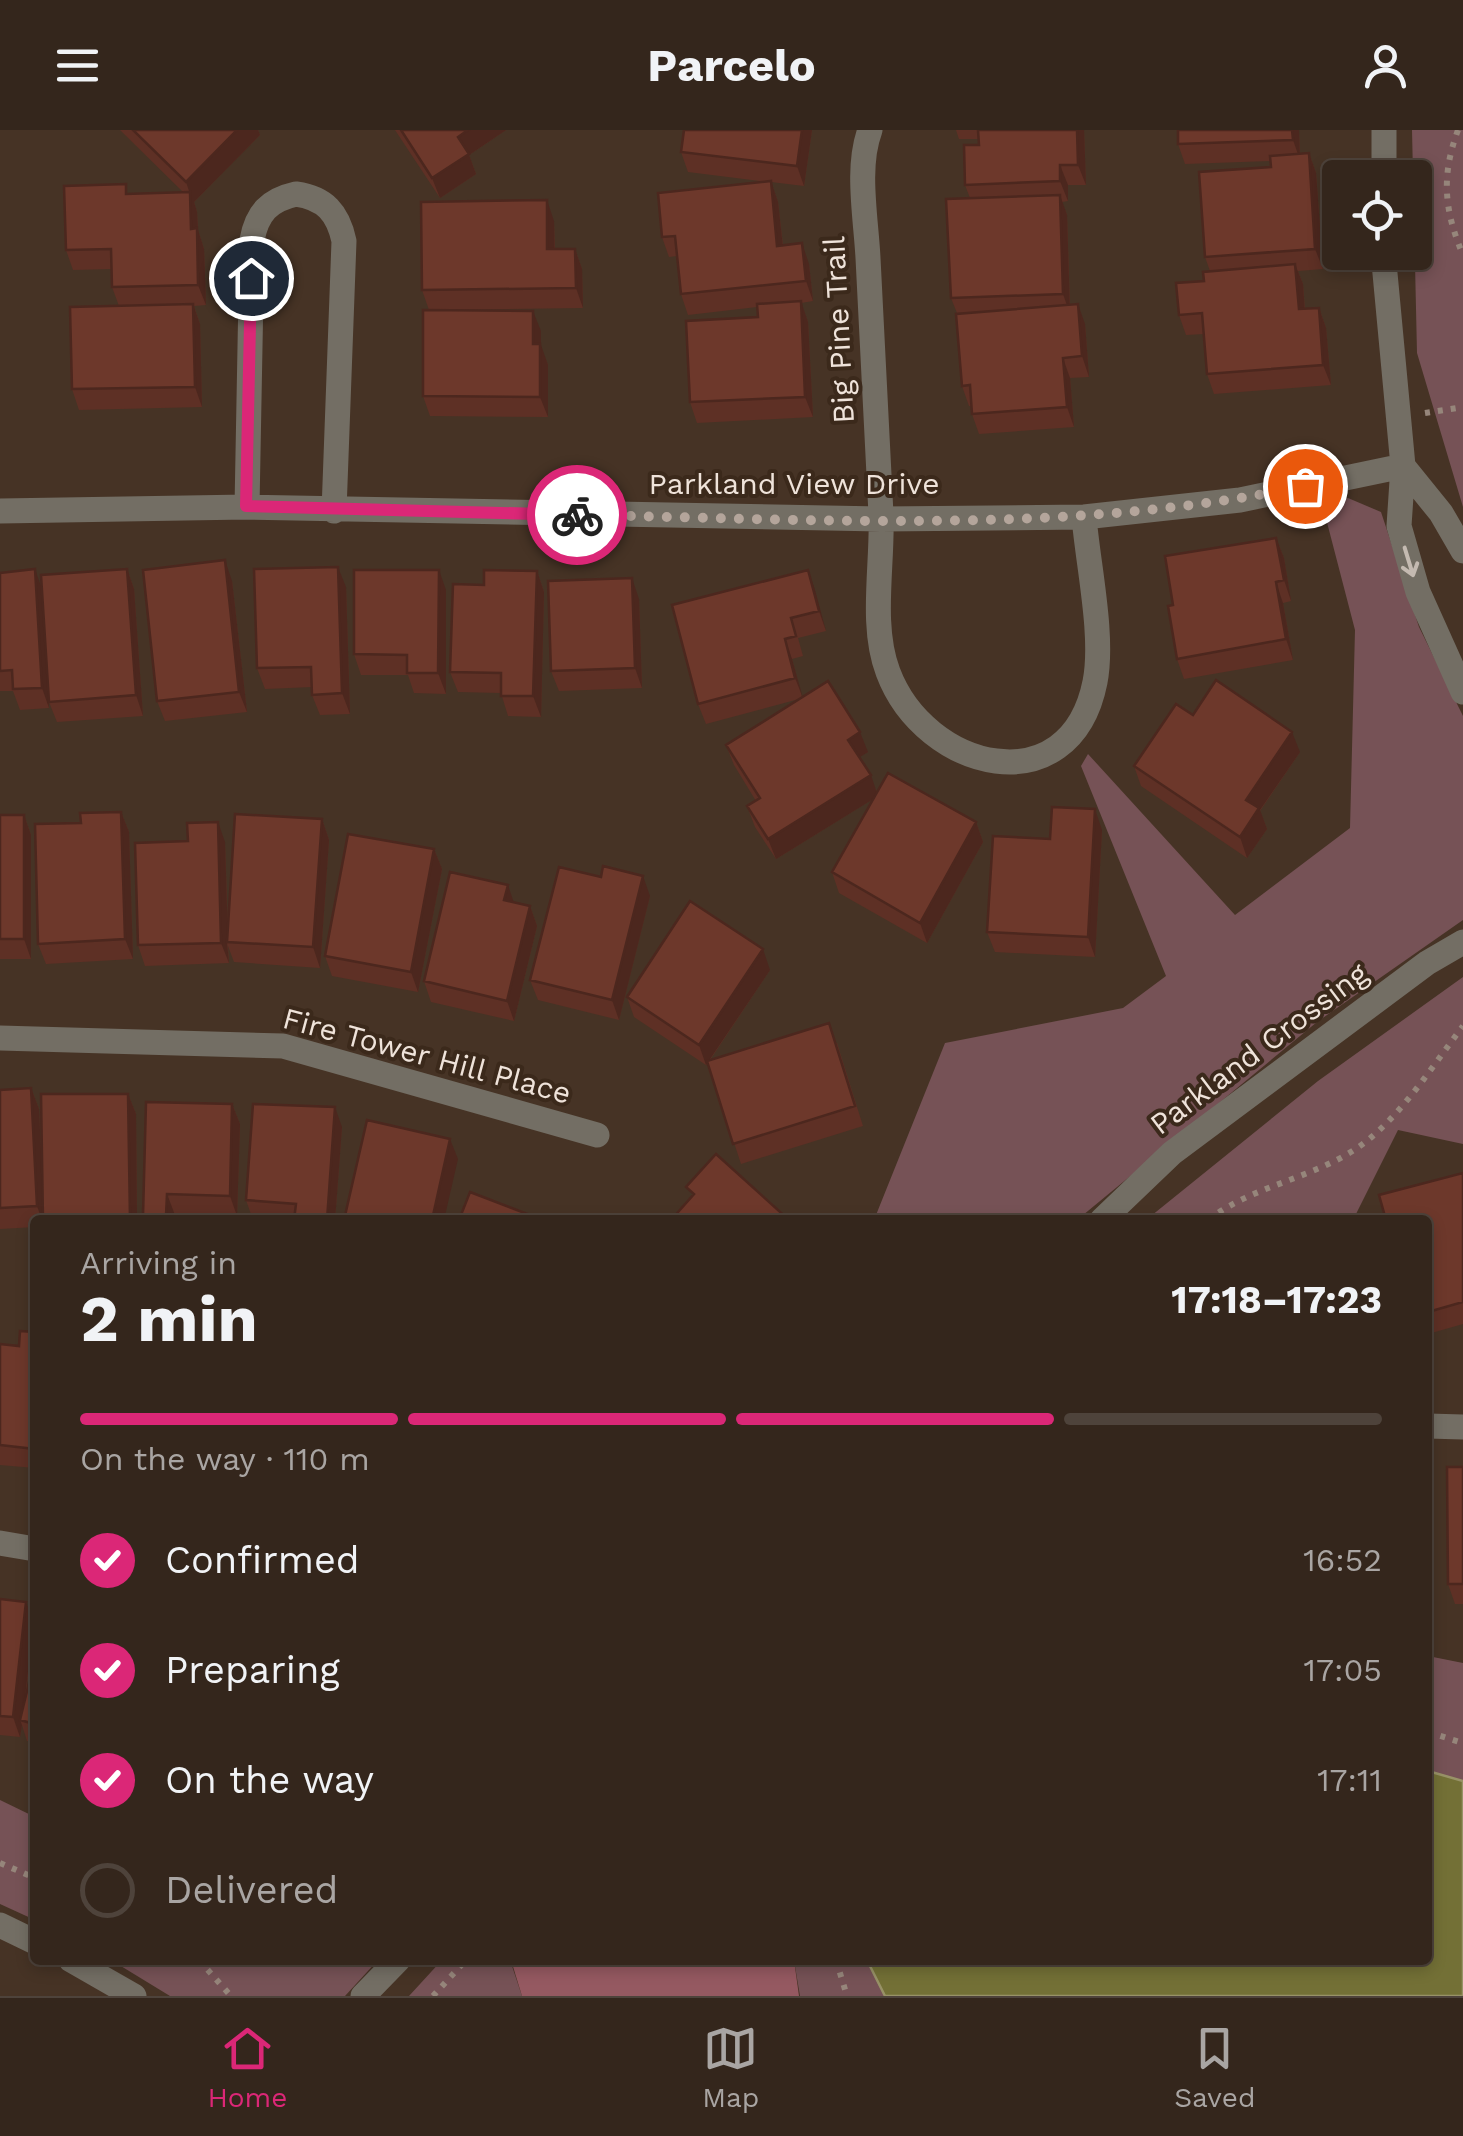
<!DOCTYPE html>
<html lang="en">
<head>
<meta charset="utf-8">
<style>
	:root { --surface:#34261c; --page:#3c2e25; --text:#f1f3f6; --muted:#a9a5a3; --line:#4e433b; --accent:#db2777 }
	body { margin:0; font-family:"Work Sans",sans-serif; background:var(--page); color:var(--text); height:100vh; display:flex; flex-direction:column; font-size:38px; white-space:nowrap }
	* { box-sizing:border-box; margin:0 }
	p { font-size:32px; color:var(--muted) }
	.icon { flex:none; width:55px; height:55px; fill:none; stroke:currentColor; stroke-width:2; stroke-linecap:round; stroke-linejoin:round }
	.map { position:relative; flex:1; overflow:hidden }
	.details { position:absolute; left:30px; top:1085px; width:1402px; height:750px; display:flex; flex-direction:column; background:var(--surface); border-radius:10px; box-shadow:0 5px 15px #0003,0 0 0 2px var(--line) }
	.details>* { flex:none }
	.fabs { position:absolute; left:1322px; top:30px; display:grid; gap:20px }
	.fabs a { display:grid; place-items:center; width:110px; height:110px; border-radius:10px; background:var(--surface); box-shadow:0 5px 15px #0003,0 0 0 2px var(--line); font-size:50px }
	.pin { position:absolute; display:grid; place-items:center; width:85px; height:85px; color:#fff; margin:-42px; border:5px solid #fff; border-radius:50%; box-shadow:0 2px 10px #0007 }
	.courier { position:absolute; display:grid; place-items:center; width:100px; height:100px; margin:-50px; border:8px solid #db2777; border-radius:50%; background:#fff; color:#222; box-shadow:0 2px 12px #0007 }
	.headline em { font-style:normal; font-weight:700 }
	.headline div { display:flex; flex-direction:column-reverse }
	.headline { display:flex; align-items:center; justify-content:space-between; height:170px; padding:0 50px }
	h1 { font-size:65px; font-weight:700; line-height:75px }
	.bar { display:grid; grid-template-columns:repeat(4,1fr); gap:15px 10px; align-content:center; height:120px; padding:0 50px }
	.bar i { height:12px; border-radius:8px; background:var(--line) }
	.bar .current { background:var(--accent) }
	.bar p { grid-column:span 4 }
	ol { padding:0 50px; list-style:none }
	li { display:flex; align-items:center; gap:30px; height:110px }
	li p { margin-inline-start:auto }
	li .icon { padding:10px; border-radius:50%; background:var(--accent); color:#fff; stroke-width:4 }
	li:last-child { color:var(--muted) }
	li i { width:55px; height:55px; border:5px solid var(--line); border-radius:50% }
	header { display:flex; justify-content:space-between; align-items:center; height:130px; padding:0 50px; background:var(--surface); font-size:45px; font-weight:700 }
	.dock { display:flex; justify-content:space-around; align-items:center; height:140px; border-top:2px solid var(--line); background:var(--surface); font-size:28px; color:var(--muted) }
	.dock a { display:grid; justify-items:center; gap:5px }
	.dock .current { color:var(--accent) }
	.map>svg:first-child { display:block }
	.green { fill:#765256 }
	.forest { fill:#955961 }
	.water { fill:#737036; stroke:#989267; stroke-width:2.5 }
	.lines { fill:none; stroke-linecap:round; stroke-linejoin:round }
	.path { stroke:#96867b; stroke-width:6; stroke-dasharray:5 8; stroke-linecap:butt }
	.minor { stroke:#736e64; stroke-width:25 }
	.tertiary { stroke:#736e64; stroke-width:25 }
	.wall { fill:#5e3025 }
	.shaded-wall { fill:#4c271e }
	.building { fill:#6d382b; stroke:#4c271e; stroke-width:2.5 }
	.oneway { stroke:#c4bab1 }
	.done { stroke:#b4a59b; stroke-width:10; stroke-dasharray:0 18 }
	.route { stroke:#db2777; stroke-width:12 }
	.labels { text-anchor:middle; stroke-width:8; stroke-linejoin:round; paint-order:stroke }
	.street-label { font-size:30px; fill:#efe3da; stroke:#3b291b }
</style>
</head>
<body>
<header><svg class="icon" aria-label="menu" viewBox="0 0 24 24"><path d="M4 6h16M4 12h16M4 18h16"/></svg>Parcelo<svg class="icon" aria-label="person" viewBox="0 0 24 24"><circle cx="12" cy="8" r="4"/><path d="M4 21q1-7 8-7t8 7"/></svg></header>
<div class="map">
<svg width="1463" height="1866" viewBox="0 0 1463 1866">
	<rect width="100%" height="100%" fill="#463325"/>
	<path class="green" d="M1412,0h51v377l-46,-154z
		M1348,368l33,14 38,115 44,89v204l-146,102 -240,198h-203l71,-177 178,-35 43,-32 -85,-210 7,-12 147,161 115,-87 5,-198 -32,-123z
		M1463,847v167l-65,-14 -45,90h-207l172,-139z
		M1428,1526l35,7v118l-35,-10z
		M0,1670l35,17v103l-35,-16z
		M111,1830h267l-33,36h-175z
		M442,1830h68l12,36h-113z
		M794,1830h73l18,36h-85z"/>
	<path class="forest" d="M511,1830h283l5,36h-277z"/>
	<path class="water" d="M1428,1641l35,10v215h-578l-18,-36h561z"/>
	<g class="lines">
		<path class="path" d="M1458,0c-17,46 -14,80 5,125
			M1425,283l38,-6
			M1208,1090c48,-37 113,-42 160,-80 37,-30 66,-76 95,-114
			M1428,1602l35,11
			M0,1733l35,15
			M199,1830l32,36
			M836,1830l11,36
			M433,1866l33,-36"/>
		<path class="minor" d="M870,0c-14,37 -4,88 -2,128 4,85 9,171 13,257 2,49 -11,110 7,157 37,99 182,135 207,10 9,-46 -7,-117 -11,-165
			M1384,48v-48
			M1383,122l20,214 -4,60 19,66 45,100
			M1403,336l38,47 22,38
			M247,377l5,-267c5,-27 17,-40 44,-46 29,4 42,19 48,47l-10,270
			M0,381l247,-4 634,12 203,-2 156,-17 163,-34
			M0,908l283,8 314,89
			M1428,1296l35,1
			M0,1413l35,6"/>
		<path class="tertiary" d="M1102,1090l70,-67 255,-190 36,-21
			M0,1795l35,17
			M71,1830l63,36
			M363,1866l35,-36"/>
	</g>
	<path class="wall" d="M120,0h138l2,5 -66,67 3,10 1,18 6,19 2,56 -12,1 6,18 2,83 -123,3 -7,-21 47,-83 -7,-19v-18l-39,1 -7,-20 63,-56 54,-2z
		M395,0h111l-37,25 7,19 -36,24z
		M684,0h128l-8,56 -33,-4 7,20 5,43 26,19 4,37 -12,2 7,19 5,95 -116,6 -7,-21 68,-85 -1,-10 -69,8 -7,-21 -4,-38 -8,1 -7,-20 105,-55 -79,-10 -7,-20z
		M956,0h128l2,55h-18v16l-6,1 5,13 3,89 15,20 4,53 -19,1 4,49 -95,7 -7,-20 -1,-8h-2l-7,-20 -5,-73 -6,-15 19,-100 -5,-13 14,-40 -1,-6h-19z
		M1178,0h121l1,24 9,-1 7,20 7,96 -25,2 5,13 2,25 14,-1 7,20 5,57 -117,9 -7,-20 -3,-40 -18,1 -7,-20 31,-44 -5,-14 66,-90 -1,-6 -85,3 -7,-20z
		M554,91l1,28h20l7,20 1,39 -141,2 99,21 -1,14 8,20v52l-118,-1 -7,-20 6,-86 -7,-20z
		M1276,408l8,20 7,43 -8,2 10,57 -109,19 -7,-20z
		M127,439l7,20 9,127 -86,6 -8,-20 -4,-60 4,66 -29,2 -7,-19h-13v-118l41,14z
		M808,440l18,61 -28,7 5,18 -11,3 10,38 66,55 -9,5 18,35 99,30 7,20 -56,101 -88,-50 -7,-21 41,-73 -97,60 -21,-32 -8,-21 9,-5 -22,-36 -8,-20 73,-46 -93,25 -8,-20z
		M537,441l7,21 -3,125 -33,-1 -7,-23 -43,-1 -8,-20 34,-87z
		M232,451l15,131 -82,9 -8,-20z
		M346,457l4,127 -30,1 -8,-20v-8l-47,2 -8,-21z
		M446,460v104l-32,-1 -6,-18h-47l-7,-21z
		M639,469l3,89 -83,3 -8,-20z
		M1193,585l107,37 -40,59 7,18 -20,29 -106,-72 -7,-20z
		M121,682l8,20 4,127 -87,5 -8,-20z
		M0,685h24l7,20v124h-31z
		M322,689l7,21 -9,128 -86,-6 -6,-16 1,17 -84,3 -7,-21 50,-104 37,1 3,86z
		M1102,700l-7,127 -100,-5 -8,-20 63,-93z
		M434,719l8,20 -24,123 -86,-16 -7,-20z
		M650,766l-31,124 -81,-20 -8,-20z
		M514,772l16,4 7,20 -23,95 -83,-19 -7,-21z
		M770,840l-60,90 127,-17 26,83 -122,38 -33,-101 -2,2 -72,-48 -7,-20z
		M31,958l8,21 3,75 86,-90 8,20 1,106h-102v7l-35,2v-139z
		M232,974l8,20 -3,92 -62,-1 -1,5h-30l-1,-4z
		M342,997l-7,93h-82l-7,-20z
		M1463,1043v151l-35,10v-114z
		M35,1202v136l-35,-3v-121l19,2z
		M1463,1337v137h-8l-7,-20z
		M0,1469l34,23 -9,80 10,-44v84l-8,-1 -5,-16 -2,12 -20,-2z"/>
	<path class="shaded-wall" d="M237,0h21l2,5 -66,67 3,10 1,18 6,19 2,56 -8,-20 -7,-56 -1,-35 -4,-12z
		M468,0h38l-37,25 7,19 -36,24 -8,-20 26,-41z
		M802,0h10l-8,56 -7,-20z
		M1077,0h7l2,55 -8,-20z
		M1292,0h7l1,30 -7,-20z
		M1309,23l7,20 7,96 -8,-20z
		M1060,35l8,20v16l-8,-20z
		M771,51l7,21 7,64 -8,-20z
		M1060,65l7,20 3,99 -7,-20z
		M547,70l7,21 1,48 -8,-20z
		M802,113l7,21 4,37 -7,-20z
		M575,119l7,20 1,39 -7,-20z
		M1295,134l8,20 3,46 -7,-21z
		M801,171l7,21 5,95 -8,-20z
		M193,174l7,20 2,83 -7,-20z
		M1078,174l7,20 4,53 -7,-21z
		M1319,178l7,20 5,57 -8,-20z
		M533,181l8,20v14l7,20v52l-8,-20 -7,-53z
		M1063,228l7,20 4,49 -7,-20z
		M1276,408l8,20 7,43 -7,-21z
		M225,430l7,21 15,131 -8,-20z
		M338,437l8,20 4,127 -8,-21z
		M35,439l7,20 7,119 -7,-20z
		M127,439l7,20 9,127 -7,-21z
		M439,440l7,20v104l-8,-21z
		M808,440l7,20 11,41 -7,-20z
		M537,441l7,21 -3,125 -8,-21z
		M632,448l7,21 3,89 -7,-20z
		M1276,452l7,21 10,57 -7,-21z
		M785,509l7,20 11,39 -8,-20z
		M860,602l8,20 -13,8 -7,-20z
		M1292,602l8,20 -40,58 7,19 -20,29 -7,-21 6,-37z
		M871,645l7,21 -102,63 -8,-20z
		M1095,679l7,21 -7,127 -7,-20z
		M121,682l8,20 4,127 -8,-20z
		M24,685l7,20v124l-7,-20z
		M322,689l7,21 -9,128 -7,-21z
		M218,692l7,20 3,100h-1l2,21 -8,-20z
		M976,692l7,20 -56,101 -7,-20z
		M434,719l8,20 -24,123 -7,-20z
		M643,746l7,20 -31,124 -7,-20z
		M508,755l7,21 -11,-6z
		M530,776l7,20 -23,95 -7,-20z
		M763,819l7,21 -64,95 -7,-20z
		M31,958l8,21 5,111h-2l-5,-14z
		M128,964l8,20 1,106h-7z
		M232,974l8,20 -3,92 -7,-20z
		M335,977l7,20 -7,93h-8z
		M450,1009l8,20 -14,61h-12z
		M167,1064l8,21 -1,5h-6l-2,-4z
		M26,1472l8,20 -12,99 -2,-1 2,5 -2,12 -7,-20z"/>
	<path class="building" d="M133,0h104l-51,52z
		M401,0h67l-10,7 11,17 -37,24z
		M684,0h118l-5,36 -116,-14z
		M978,0h99l1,35h-18v16l-95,4 -1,-40h15z
		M1178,0h114l1,10 -115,4z
		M1309,23l6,96 -110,8 -6,-85 72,-5 -1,-11z
		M771,51l6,65 25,-3 4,38 -125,13 -6,-58 -13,1 -4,-44z
		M126,54v10l64,-2 1,37 6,-1 1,57 -86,2 -1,-38 -45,1 -2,-64z
		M1060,65l3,99 -112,4 -5,-99z
		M547,70v49h28l1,39 -154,2 -1,-88z
		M1295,134l4,45 20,-1 4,57 -116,9 -5,-61 -23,2 -3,-32 28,-2 -1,-9z
		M801,171l4,96 -115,5 -4,-81 72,-4 -1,-13z
		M193,174l2,83 -123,2 -2,-82z
		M1078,174l4,52 -19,2 4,49 -95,7 -2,-29 -8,1 -6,-72z
		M423,180l110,1v33h7v53l-117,-1z
		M1276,408l8,42 -8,2 10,57 -109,20 -9,-53 5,-1 -8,-49z
		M225,430l14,132 -82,9 -14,-131z
		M338,437l4,126 -30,2 -1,-28 -54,1 -3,-99z
		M35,439l7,119 -29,1 -1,-19 -12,1v-98z
		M127,439l9,126 -87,7 -8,-127z
		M354,440h85l-1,103h-31v-18l-53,-1z
		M484,440l53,1 -4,125h-32v-23l-51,-1 3,-88 31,1z
		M808,440l11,41 -28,7 5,18 -11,3 10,39 -97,26 -26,-99z
		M632,448l3,90 -84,3 -3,-90z
		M1216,550l76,52 -46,68 13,8 -19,29 -106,-71 42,-62 17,11z
		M828,551l32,51 -12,8 23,35 -103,64 -21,-33 13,-8 -34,-53z
		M888,643l88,49 -56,101 -88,-51z
		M1052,677l43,2 -7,128 -101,-5 6,-96 57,3z
		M121,682l4,127 -87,5 -3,-120 46,-1 -1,-10z
		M235,684l87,5 -9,128 -86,-5z
		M0,685h24v124h-24z
		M218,692l3,121 -83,2 -3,-102 53,-2 -1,-18z
		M348,704l86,15 -23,123 -86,-16z
		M603,736l40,10 -31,124 -82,-20 29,-113 42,10z
		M450,742l58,13 -4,15 26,6 -23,95 -83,-20z
		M690,771l73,48 -64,96 -72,-48z
		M829,893l26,83 -122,38 -26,-83z
		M31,958l6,118 -37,2v-118z
		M41,964h87l2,126h-87z
		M146,972l86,2 -2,92 -63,-2 -1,22h-23z
		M253,974l82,3 -8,113h-33l2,-16 -50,-4z
		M367,990l83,19 -18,81h-88z
		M716,1024l73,66h-118l23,-26 -8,-7z
		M1463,1043v129l-35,10v-92h-42l-7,-25z
		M470,1062l73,28h-84z
		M20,1201l15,1v117l-35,-4v-101l19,2z
		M1447,1337h16v117h-15z
		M0,1469l26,3 -13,115 -13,-1z
		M35,1528v66l-15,-4z"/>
	<defs><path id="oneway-shaft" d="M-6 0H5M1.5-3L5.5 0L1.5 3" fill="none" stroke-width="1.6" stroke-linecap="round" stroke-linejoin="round" transform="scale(2.5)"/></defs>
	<use class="oneway" href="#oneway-shaft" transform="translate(1409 432) rotate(73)"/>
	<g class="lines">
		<path class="done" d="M577,385c242,4 490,21 728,-29"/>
		<path class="route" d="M251,148l-5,228 331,9"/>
	</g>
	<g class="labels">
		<g class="street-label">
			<text transform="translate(839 200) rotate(-93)" y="10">Big Pine Trail</text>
			<text x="794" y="364">Parkland View Drive</text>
			<text transform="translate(1259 919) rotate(-37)" y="10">Parkland Crossing</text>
			<text transform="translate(427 926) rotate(15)" y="10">Fire Tower Hill Place</text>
		</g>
	</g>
</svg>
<div class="fabs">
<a><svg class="icon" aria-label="locate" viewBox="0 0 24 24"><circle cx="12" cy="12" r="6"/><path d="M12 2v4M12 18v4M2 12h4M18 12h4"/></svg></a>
</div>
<div class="pin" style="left:1305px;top:356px;background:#ea580c"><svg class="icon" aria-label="bag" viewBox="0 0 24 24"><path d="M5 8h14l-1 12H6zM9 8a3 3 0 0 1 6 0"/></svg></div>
<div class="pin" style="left:251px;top:148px;background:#1f2937"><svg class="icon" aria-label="home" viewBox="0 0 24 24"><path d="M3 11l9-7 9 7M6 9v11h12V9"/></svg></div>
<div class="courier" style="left:577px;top:385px"><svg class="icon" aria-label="bike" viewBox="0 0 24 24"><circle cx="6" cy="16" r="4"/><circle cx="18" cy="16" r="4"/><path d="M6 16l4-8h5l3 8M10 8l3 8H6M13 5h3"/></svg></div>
<section class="details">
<div class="headline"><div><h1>2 min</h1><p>Arriving in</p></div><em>17:18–17:23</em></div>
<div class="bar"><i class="current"></i><i class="current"></i><i class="current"></i><i></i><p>On the way · 110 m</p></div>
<ol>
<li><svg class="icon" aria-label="check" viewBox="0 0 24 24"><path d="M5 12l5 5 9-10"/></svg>Confirmed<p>16:52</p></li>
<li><svg class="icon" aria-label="check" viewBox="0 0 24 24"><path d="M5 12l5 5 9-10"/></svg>Preparing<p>17:05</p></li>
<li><svg class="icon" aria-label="check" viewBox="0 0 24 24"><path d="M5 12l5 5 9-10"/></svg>On the way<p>17:11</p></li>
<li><i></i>Delivered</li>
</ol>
</section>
</div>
<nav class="dock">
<a class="current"><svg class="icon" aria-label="home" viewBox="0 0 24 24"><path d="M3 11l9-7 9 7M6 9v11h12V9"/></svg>Home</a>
<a><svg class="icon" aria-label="map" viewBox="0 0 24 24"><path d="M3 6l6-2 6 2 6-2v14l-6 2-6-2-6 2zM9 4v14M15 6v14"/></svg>Map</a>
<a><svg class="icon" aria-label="saved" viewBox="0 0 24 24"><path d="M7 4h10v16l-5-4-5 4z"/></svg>Saved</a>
</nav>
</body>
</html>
